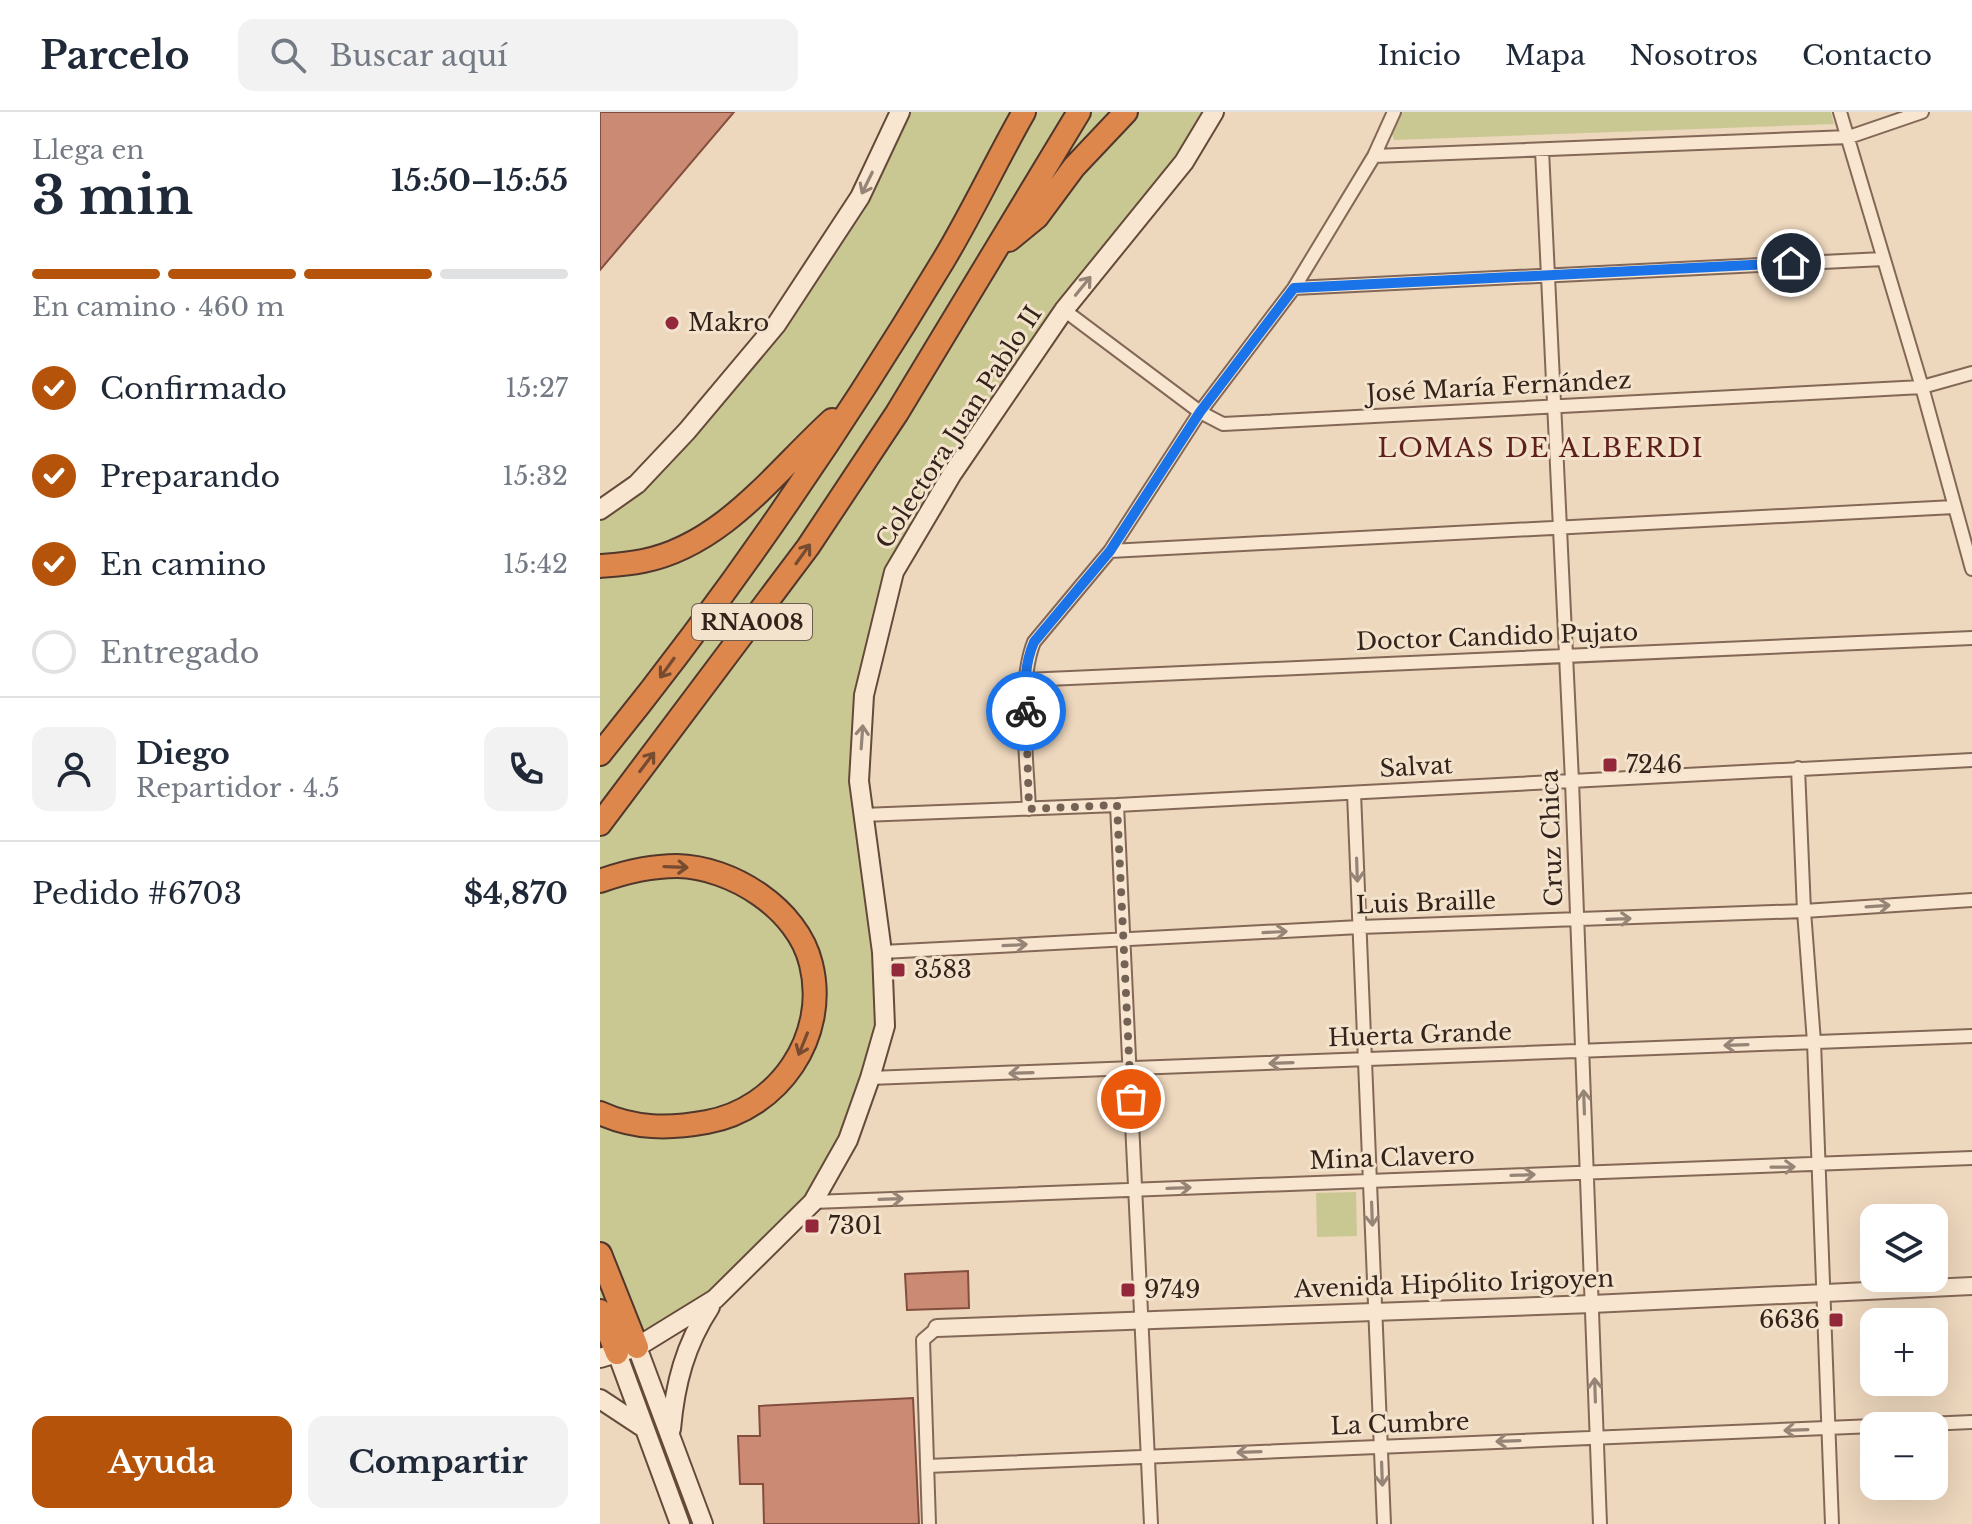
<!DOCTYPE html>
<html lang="es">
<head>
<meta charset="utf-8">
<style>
	:root { --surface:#fff; --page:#f2f2f3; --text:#1f2937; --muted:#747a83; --line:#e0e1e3; --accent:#b45309 }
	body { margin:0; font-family:"Libre Baskerville",serif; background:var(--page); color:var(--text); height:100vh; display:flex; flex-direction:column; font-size:30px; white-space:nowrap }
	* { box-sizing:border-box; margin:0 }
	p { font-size:26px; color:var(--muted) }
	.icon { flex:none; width:44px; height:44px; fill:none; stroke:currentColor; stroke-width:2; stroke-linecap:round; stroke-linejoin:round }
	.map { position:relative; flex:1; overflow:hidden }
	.sheet { display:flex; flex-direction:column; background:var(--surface); width:600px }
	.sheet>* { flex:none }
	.tools { position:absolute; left:1260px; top:1092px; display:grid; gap:16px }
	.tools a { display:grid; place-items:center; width:88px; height:88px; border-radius:16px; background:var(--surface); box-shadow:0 8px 32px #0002; font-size:40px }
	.pin { position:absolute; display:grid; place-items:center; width:68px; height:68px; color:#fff; margin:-34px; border:4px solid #fff; border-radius:50%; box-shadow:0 2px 8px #0007 }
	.courier { position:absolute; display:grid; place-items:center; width:80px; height:80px; margin:-40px; border:6px solid #1a73e8; border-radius:50%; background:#fff; color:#222; box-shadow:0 2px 10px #0007 }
	.summary em { font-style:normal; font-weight:800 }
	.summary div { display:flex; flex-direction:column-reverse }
	.summary { display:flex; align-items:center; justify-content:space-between; height:136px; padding:0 32px }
	h1 { font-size:52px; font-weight:800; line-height:60px }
	.bar { display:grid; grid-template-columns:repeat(4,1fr); gap:12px 8px; align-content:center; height:96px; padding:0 32px }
	.bar i { height:10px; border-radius:6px; background:var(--line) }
	.bar .on { background:var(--accent) }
	.bar p { grid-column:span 4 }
	.line { display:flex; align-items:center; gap:20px; padding:0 32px; border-top:2px solid var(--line) }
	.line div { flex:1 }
	.round { display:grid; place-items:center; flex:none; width:84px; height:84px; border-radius:16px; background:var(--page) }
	ol { padding:0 32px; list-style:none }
	li { display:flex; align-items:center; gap:24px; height:88px }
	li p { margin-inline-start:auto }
	li .icon { padding:8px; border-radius:50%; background:var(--accent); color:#fff; stroke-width:4 }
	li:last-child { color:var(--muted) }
	li i { width:44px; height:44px; border:4px solid var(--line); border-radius:50% }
	.action { display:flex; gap:16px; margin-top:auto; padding:16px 32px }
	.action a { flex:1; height:92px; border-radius:16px; background:var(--accent); color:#fff; font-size:32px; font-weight:800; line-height:92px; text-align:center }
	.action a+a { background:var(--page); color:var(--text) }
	header { display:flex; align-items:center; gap:48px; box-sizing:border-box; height:112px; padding:0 40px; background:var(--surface); border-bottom:2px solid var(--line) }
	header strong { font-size:38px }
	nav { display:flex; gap:44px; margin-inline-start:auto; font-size:28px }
	.search { width:560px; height:72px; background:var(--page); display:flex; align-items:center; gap:20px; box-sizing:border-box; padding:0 28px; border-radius:16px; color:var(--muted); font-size:30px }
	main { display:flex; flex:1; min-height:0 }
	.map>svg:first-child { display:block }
	.green { fill:#cac892 }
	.building { fill:#ca8a73; stroke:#834e3d; stroke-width:2 }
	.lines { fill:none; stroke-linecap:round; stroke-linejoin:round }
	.minor-casing { stroke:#846857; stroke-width:16 }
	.tertiary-casing { stroke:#846857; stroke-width:20 }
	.secondary-casing { stroke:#65493a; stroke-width:22 }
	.motorway-casing { stroke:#51372b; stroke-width:26 }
	.minor { stroke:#f8e6d0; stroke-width:12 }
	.tertiary { stroke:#f8e6d0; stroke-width:16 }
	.secondary { stroke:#f8e6d0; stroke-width:18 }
	.motorway { stroke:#dd874d; stroke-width:22 }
	.oneway { stroke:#968476 }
	.oneway2 { stroke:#774b2f }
	.done { stroke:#746254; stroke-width:8; stroke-dasharray:0 14.4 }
	.route { stroke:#1a73e8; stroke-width:10 }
	.poi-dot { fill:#922839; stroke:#f4e3cc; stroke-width:3 }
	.labels { text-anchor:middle; stroke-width:6; stroke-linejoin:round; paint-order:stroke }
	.shield { fill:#f4e3cc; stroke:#6d5d50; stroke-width:2 }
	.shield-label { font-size:22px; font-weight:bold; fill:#33231b }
	.poi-label { font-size:24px; fill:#33231b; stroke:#f4e3cc; text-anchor:start }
	.street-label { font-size:24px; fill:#33231b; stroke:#f4e3cc }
	.neighbourhood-label { font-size:26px; letter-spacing:2px; fill:#5f1f1b; stroke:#f4e3cc }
</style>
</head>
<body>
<header>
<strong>Parcelo</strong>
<div class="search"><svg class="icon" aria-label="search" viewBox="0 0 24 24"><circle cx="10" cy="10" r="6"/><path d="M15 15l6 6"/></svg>Buscar aquí</div>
<nav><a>Inicio</a><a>Mapa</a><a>Nosotros</a><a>Contacto</a></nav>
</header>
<main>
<section class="sheet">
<div class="summary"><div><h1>3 min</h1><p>Llega en</p></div><em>15:50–15:55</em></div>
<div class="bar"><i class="on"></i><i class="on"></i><i class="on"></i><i></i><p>En camino · 460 m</p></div>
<ol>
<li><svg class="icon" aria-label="check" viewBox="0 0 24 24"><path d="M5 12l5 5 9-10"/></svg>Confirmado<p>15:27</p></li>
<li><svg class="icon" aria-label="check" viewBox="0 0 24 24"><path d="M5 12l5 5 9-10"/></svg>Preparando<p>15:32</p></li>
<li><svg class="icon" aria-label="check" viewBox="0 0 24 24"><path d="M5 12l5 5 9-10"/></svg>En camino<p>15:42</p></li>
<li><i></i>Entregado</li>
</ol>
<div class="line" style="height:144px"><a class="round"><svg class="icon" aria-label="person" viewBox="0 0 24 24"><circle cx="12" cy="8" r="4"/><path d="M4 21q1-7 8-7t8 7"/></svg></a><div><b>Diego</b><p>Repartidor · 4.5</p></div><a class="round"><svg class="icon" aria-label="phone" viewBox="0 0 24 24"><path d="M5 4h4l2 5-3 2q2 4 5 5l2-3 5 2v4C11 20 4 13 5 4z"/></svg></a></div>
<div class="line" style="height:104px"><div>Pedido #6703</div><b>$4,870</b></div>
<div class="action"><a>Ayuda</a><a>Compartir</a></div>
</section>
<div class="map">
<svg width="1372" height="1412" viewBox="0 0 1372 1412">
	<rect width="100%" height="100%" fill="#edd7bd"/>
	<path class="green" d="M300,0h314l-150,198 -170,262 -35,208 26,246 -37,114 -84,114 -127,93 66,177h-23l-62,-170 -18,4v-848l176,-185z
		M801,0h430l3,12 -440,16 -3,-9z
		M756,1080l1,44 -40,1 -1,-44z"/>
	<path class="building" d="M0,0h134l-134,158z
		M368,1159l1,37 -62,2 -2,-36z
		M313,1286l6,126h-155l-1,-40h-23l-2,-48h22l-1,-30z"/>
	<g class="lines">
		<defs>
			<path id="minor" d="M1240,0l82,275 50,182
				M942,38l30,631 28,743
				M774,44l475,-19 73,-25
				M694,176l589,-29
				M464,198l136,102 23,12 699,-37 50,-14
				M510,439l844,-44
				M425,568l947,-42
				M1198,656l6,143 10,131 18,482
				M754,681l30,731
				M517,693l34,719
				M429,697c-2,-47 -12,-125 5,-167l76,-91 90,-139 94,-124 80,-132 20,-44
				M262,703l255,-10 855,-45
				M282,840l478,-25 444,-16 168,-11
				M270,966l1102,-42
				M213,1090l1159,-44
				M1281,1314l91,-4
				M327,1354l947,-40
				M329,1412l-6,-184 14,-12"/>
			<path id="tertiary" d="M337,1216l655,-24 380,-18"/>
			<path id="secondary" d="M0,398l37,-26 50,-53 89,-106 84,-128 40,-85
				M37,1235l66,177
				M17,1241l63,171
				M0,1246l37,-11 78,-48 98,-97 35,-62 22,-62 15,-52 -3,-74 -23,-171 5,-86 30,-123 58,-98 112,-164 120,-148 30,-50
				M0,1287l44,29
				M71,1317c4,-45 14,-84 39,-122"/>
			<path id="motorway" d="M409,128l28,-23 37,-50 52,-55
				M0,454c14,-1 29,-2 43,-5 80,-16 132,-89 189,-141
				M0,642c126,-155 240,-322 343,-493 29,-48 53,-100 81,-149
				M0,712l208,-277 89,-134 182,-301
				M0,769c25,-9 50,-15 77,-15 55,1 121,43 134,98 18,72 -32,145 -104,158 -38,7 -72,7 -107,-9
				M0,1142l37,93
				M0,1199l17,42"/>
		</defs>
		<use href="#minor" class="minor-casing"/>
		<use href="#tertiary" class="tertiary-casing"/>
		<use href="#secondary" class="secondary-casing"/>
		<use href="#motorway" class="motorway-casing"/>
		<use href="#minor" class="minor"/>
		<use href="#tertiary" class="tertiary"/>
		<use href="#secondary" class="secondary"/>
		<use href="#motorway" class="motorway"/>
	</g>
	<defs><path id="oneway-shaft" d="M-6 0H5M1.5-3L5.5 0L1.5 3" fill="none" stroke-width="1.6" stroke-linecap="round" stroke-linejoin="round" transform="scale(2)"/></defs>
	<g class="oneway">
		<use href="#oneway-shaft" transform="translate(267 71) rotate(116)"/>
		<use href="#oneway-shaft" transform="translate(483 174) rotate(-51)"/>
		<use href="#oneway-shaft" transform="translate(262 625) rotate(-86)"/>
		<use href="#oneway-shaft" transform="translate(757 758) rotate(88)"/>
		<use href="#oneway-shaft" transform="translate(1278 794) rotate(-4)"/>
		<use href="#oneway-shaft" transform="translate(1019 807) rotate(-2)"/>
		<use href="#oneway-shaft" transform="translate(675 820) rotate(-3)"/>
		<use href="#oneway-shaft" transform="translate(415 833) rotate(-3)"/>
		<use href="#oneway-shaft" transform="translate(1136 933) rotate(178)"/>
		<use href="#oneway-shaft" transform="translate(681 951) rotate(178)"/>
		<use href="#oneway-shaft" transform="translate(421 961) rotate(178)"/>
		<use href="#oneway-shaft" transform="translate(984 990) rotate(-92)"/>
		<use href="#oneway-shaft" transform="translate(1183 1055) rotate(-1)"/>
		<use href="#oneway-shaft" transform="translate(923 1063) rotate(-2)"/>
		<use href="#oneway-shaft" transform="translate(579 1076) rotate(-2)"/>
		<use href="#oneway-shaft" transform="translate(291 1087) rotate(-2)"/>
		<use href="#oneway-shaft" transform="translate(772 1102) rotate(88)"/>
		<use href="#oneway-shaft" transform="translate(995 1278) rotate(-92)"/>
		<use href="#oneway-shaft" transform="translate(1196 1318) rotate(178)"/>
		<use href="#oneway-shaft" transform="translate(908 1329) rotate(178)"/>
		<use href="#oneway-shaft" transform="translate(649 1340) rotate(178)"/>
		<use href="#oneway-shaft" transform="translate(782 1362) rotate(88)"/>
	</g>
	<g class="oneway2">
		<use href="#oneway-shaft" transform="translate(203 442) rotate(-54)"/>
		<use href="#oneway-shaft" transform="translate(67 556) rotate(126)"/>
		<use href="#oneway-shaft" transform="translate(47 650) rotate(-53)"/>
		<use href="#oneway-shaft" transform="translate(76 755) rotate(2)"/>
		<use href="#oneway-shaft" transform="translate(203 932) rotate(112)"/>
	</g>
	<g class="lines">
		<path class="done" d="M426,599l3,98 88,-4 14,294"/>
		<path class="route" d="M426,599c-1,-25 -2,-46 8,-69l76,-91 90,-139 94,-124 497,-25"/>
	</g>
	<g class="poi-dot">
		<circle cx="72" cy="211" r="8"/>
		<rect x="1002" y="645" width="16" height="16" rx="4"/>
		<rect x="290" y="850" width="16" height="16" rx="4"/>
		<rect x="204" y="1106" width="16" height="16" rx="4"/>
		<rect x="520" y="1170" width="16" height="16" rx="4"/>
		<rect x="1228" y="1200" width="16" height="16" rx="4"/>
	</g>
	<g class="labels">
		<rect class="shield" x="92" y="492" width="120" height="36" rx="6"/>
		<g class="shield-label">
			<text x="152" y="518">RNA008</text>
		</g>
		<g class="poi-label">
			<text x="88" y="219">Makro</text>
			<text x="1026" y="661">7246</text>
			<text x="314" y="866">3583</text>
			<text x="228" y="1122">7301</text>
			<text x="544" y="1186">9749</text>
			<text x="1220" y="1216" text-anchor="end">6636</text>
		</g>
		<g class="street-label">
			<text transform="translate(899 275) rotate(-3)" y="8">José María Fernández</text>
			<text transform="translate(359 315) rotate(-57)" y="8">Colectora Juan Pablo II</text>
			<text transform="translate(897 525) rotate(-2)" y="8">Doctor Candido Pujato</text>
			<text transform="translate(816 655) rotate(-3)" y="8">Salvat</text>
			<text transform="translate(952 726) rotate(-92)" y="8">Cruz Chica</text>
			<text transform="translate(826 791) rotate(-2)" y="8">Luis Braille</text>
			<text transform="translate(820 923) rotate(-2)" y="8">Huerta Grande</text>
			<text transform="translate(792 1046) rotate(-2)" y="8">Mina Clavero</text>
			<text transform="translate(854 1172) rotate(-2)" y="8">Avenida Hipólito Irigoyen</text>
			<text transform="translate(800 1312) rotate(-2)" y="8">La Cumbre</text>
		</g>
		<g class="neighbourhood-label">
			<text x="941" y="345">LOMAS DE ALBERDI</text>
		</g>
	</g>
</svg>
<div class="tools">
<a><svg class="icon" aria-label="layers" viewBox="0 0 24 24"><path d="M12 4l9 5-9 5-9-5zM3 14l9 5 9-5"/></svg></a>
<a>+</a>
<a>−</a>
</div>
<div class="pin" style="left:531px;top:987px;background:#ea580c"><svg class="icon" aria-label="bag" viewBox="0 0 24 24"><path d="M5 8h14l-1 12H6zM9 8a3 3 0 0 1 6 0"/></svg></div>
<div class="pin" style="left:1191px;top:151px;background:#1f2937"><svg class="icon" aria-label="home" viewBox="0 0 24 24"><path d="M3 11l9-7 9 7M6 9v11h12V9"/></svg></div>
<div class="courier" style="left:426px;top:599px"><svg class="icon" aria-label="bike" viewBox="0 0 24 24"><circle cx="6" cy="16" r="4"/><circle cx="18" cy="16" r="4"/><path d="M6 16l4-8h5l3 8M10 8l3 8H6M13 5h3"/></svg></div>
</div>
</main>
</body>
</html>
